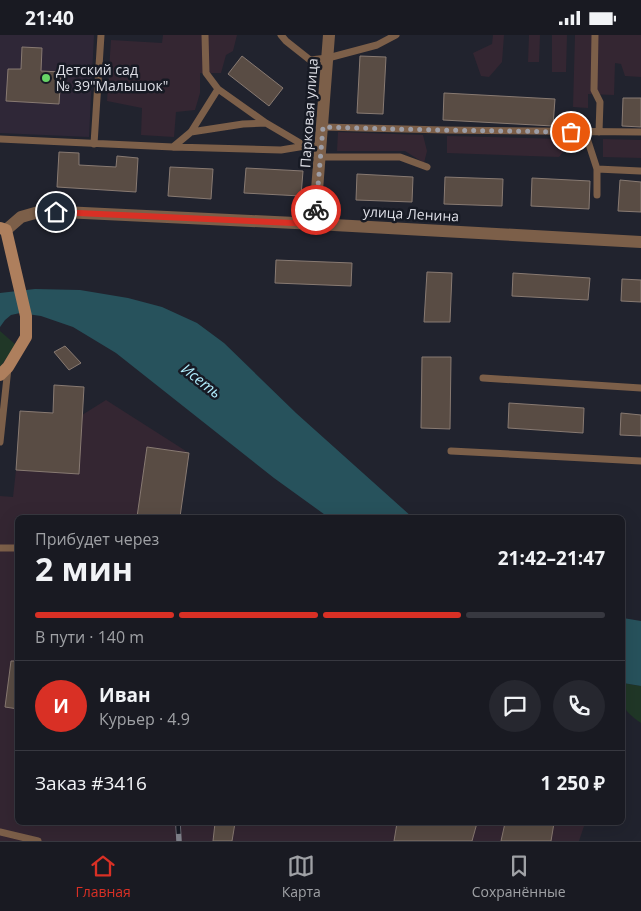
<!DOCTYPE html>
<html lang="ru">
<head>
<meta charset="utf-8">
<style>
	:root { --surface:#191a22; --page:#26272f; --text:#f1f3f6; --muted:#9fa1a5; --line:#373840; --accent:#d93025 }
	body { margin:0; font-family:"Open Sans",sans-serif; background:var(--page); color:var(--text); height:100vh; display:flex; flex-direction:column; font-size:19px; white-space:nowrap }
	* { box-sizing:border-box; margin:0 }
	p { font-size:16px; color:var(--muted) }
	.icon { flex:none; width:28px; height:28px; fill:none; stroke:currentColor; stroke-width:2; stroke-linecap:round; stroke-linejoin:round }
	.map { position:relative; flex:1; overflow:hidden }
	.sheet { position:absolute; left:15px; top:480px; width:610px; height:310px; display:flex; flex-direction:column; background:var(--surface); border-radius:8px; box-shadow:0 5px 20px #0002,0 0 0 1px var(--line) }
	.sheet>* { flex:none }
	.pin { position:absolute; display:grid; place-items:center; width:42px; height:42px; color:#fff; margin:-21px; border:2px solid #fff; border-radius:50%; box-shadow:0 1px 5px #0007 }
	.courier { position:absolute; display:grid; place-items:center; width:50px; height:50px; margin:-25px; border:4px solid #d93025; border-radius:50%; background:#fff; color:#222; box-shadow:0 1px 6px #0007 }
	.overview em { font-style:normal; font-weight:700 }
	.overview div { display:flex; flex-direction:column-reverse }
	.overview { display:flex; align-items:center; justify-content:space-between; height:85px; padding:0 20px }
	h1 { font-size:32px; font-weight:700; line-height:38px }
	.bar { display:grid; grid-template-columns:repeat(4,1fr); gap:8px 5px; align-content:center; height:60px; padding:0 20px }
	.bar i { height:6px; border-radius:4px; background:var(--line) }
	.bar .active { background:var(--accent) }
	.bar p { grid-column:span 4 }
	.line { display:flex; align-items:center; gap:12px; padding:0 20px; border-top:1px solid var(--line) }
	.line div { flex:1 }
	.round { display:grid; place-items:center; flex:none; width:52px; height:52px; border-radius:26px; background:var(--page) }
	.status { display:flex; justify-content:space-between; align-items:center; height:35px; padding:0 25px; background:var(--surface); direction:ltr }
	.status svg { height:14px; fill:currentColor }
	.tab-bar { display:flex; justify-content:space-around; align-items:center; height:70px; border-top:1px solid var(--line); background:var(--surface); font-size:14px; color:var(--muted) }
	.tab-bar a { display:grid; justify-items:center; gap:2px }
	.tab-bar .active { color:var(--accent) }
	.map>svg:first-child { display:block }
	.industrial { fill:#342632 }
	.education { fill:#2f2737 }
	.green { fill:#203727 }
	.water { fill:#27525c }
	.building { fill:#594c44; stroke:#887a72 }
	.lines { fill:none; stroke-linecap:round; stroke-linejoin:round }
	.lane { stroke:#7c5f49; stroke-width:7 }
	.street { stroke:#7c5f49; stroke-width:12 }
	.secondary { stroke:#ae7f5d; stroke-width:12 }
	.rail-casing { stroke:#80828b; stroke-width:5.5 }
	.rail { stroke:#171a24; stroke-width:4; stroke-dasharray:11; stroke-linecap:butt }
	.done { stroke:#9c9da6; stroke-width:5; stroke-dasharray:0 9 }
	.route { stroke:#d93025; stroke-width:6 }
	.poi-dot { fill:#67d466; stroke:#171a24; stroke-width:2 }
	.labels { text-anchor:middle; stroke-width:5; stroke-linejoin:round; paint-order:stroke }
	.poi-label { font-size:14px; fill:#dedfe7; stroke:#171a24; text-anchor:start }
	.street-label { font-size:14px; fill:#dedfe7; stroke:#171a24 }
	.water-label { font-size:15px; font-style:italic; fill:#b0edfc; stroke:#171a24 }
</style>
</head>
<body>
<div class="status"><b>21:40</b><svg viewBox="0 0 49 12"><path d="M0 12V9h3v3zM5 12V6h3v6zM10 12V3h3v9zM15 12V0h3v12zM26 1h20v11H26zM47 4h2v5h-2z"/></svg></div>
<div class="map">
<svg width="641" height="806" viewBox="0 0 641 806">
	<rect width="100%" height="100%" fill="#21232e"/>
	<path class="industrial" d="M163,0h74l-4,16 -7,4 -5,18h-21v20l-5,17 -19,2 -2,25 -33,-2 1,-27 -35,-7 4,-61 51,3z
		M493,0h11l-2,27 -13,15 -8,-1 -8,-23 19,-9z
		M529,0h11l-1,27h-11z
		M552,0h15l-1,37h-14z
		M575,0h66v42l-16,-1 -4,-12 -6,-1 -1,32 -26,-1v14l-15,-1z
		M338,97l85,3 4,16 -3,12 -19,-12h-68z
		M447,101l117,3 3,8 -8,10 -112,-4z
		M603,104l38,1v18l-38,-1z
		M106,365l83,53 -9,64h-162v306h567l-6,18h-579v-345l13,1 3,-27 63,4 3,-59z"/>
	<path class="education" d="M0,0h94l-5,102 -89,-4z"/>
	<path class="green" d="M0,296l16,14 -16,22z
		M622,648l19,3v37c-20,-14 -18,-17 -19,-40z"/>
	<path class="water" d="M35,254l45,1 48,8 34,9 35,16 27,20 72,70 116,104h-84l-54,-39 -158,-125 -43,-26 -32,-11 -21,-3 -9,2 -6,5 -5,7v-34z
		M623,583l18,3v65l-18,-3z"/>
	<path class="building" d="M22,12l20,1 -1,23 20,1 -2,32 -53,-3 2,-32h13z
		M242,21l41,32 -14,18 -41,-32z
		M360,21l26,1 -3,57 -26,-1z
		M444,58l111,6 -2,27 -110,-6z
		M623,63h18v29l-19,-1z
		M59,117l20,1v12l37,2 1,-11 21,2 -2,34 -79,-5z
		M170,132l43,2 -2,30 -43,-3z
		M246,133l57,3 -2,25 -57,-3z
		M357,139l56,3 -1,25 -56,-2z
		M445,142l58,2 -1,27 -58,-2z
		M532,143l58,3 -1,28 -58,-3z
		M620,145l21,2v30l-23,-1z
		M276,225l76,3 -1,23 -76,-3z
		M427,237l25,1 -2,49h-26z
		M513,238l77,5 -2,22 -76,-4z
		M622,244l19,1v22l-20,-1z
		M65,311l16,17 -12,7 -15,-18z
		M422,322h29l-1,72 -29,-1z
		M54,350l30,2 -5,87 -63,-4 4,-59 33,2z
		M509,368l75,5 -1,25 -75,-5z
		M621,378l20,2v21l-21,-1z
		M147,412l42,6 -9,64h-43z
		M11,626h7v48l-13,-2z
		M215,788h20l-3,18h-19z
		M397,788h80l-5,18h-78z
		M505,788h49l-3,18h-50z"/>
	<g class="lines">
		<path class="lane" d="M205,0l1,38 12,16 48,34
			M281,0l5,6 24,19 18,-2 49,-13 19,-10
			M595,0l-1,55 6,12 -1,30
			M323,92l122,3 196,2
			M191,97l52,-8 23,-1 39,23
			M585,97l12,37v26
			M0,104l173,8 108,3 24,-4 16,1
			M94,109l7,-109
			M173,112l18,-15 27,-43
			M321,122h79l27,10
			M597,134l43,2
			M483,343l158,10
			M0,407l8,-74
			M451,416l190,10
			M0,513h18
			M0,797l38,9"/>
		<path class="street" d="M316,189l-1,-8 14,-181
			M6,195l15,-13 21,-6 274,13 325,18"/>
		<path class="secondary" d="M0,193l6,2 20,86v21l-18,30 -8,8"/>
		<defs>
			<path id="rail" d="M178,788l1,18"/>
		</defs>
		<use href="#rail" class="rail-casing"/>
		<use href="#rail" class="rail"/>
	</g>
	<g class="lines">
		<path class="done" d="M316,175l7,-83 111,3 137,2"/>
		<path class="route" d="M56,177l260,12v-14"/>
	</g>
	<circle class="poi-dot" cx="46" cy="43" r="5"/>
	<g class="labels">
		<g class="poi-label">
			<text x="56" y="40">Детский сад<tspan x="56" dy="16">№ 39"Малышок"</tspan></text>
		</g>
		<g class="street-label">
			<text transform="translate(309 78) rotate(-86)" y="5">Парковая улица</text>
			<text transform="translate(411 179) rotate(3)" y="5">улица Ленина</text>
		</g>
		<g class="water-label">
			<text transform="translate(201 346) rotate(38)" y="5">Исеть</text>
		</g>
	</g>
</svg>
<div class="pin" style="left:571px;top:97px;background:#ea580c"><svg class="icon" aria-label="bag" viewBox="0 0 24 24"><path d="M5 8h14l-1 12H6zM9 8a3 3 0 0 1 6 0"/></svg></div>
<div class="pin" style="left:56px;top:177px;background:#1f2937"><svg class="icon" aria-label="home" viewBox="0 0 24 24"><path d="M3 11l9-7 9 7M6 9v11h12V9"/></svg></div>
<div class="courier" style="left:316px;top:175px"><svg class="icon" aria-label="bike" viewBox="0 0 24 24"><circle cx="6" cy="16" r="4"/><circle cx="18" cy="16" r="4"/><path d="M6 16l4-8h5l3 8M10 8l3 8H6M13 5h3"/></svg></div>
<section class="sheet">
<div class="overview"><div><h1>2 мин</h1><p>Прибудет через</p></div><em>21:42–21:47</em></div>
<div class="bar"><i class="active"></i><i class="active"></i><i class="active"></i><i></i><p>В пути · 140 m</p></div>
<div class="line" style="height:90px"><b class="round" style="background:var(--accent);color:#fff">И</b><div><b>Иван</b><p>Курьер · 4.9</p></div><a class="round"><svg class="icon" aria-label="chat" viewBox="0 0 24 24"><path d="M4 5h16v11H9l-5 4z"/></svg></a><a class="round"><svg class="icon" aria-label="phone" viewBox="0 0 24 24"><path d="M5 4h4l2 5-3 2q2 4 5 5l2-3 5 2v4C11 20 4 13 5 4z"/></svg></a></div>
<div class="line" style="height:65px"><div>Заказ #3416</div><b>1 250 ₽</b></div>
</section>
</div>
<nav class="tab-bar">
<a class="active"><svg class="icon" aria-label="home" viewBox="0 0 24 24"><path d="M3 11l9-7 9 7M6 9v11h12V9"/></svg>Главная</a>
<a><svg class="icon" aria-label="map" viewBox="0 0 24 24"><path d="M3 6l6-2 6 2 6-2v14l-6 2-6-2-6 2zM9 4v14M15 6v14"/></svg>Карта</a>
<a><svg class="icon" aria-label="saved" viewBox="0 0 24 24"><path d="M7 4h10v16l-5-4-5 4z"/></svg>Сохранённые</a>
</nav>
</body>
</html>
